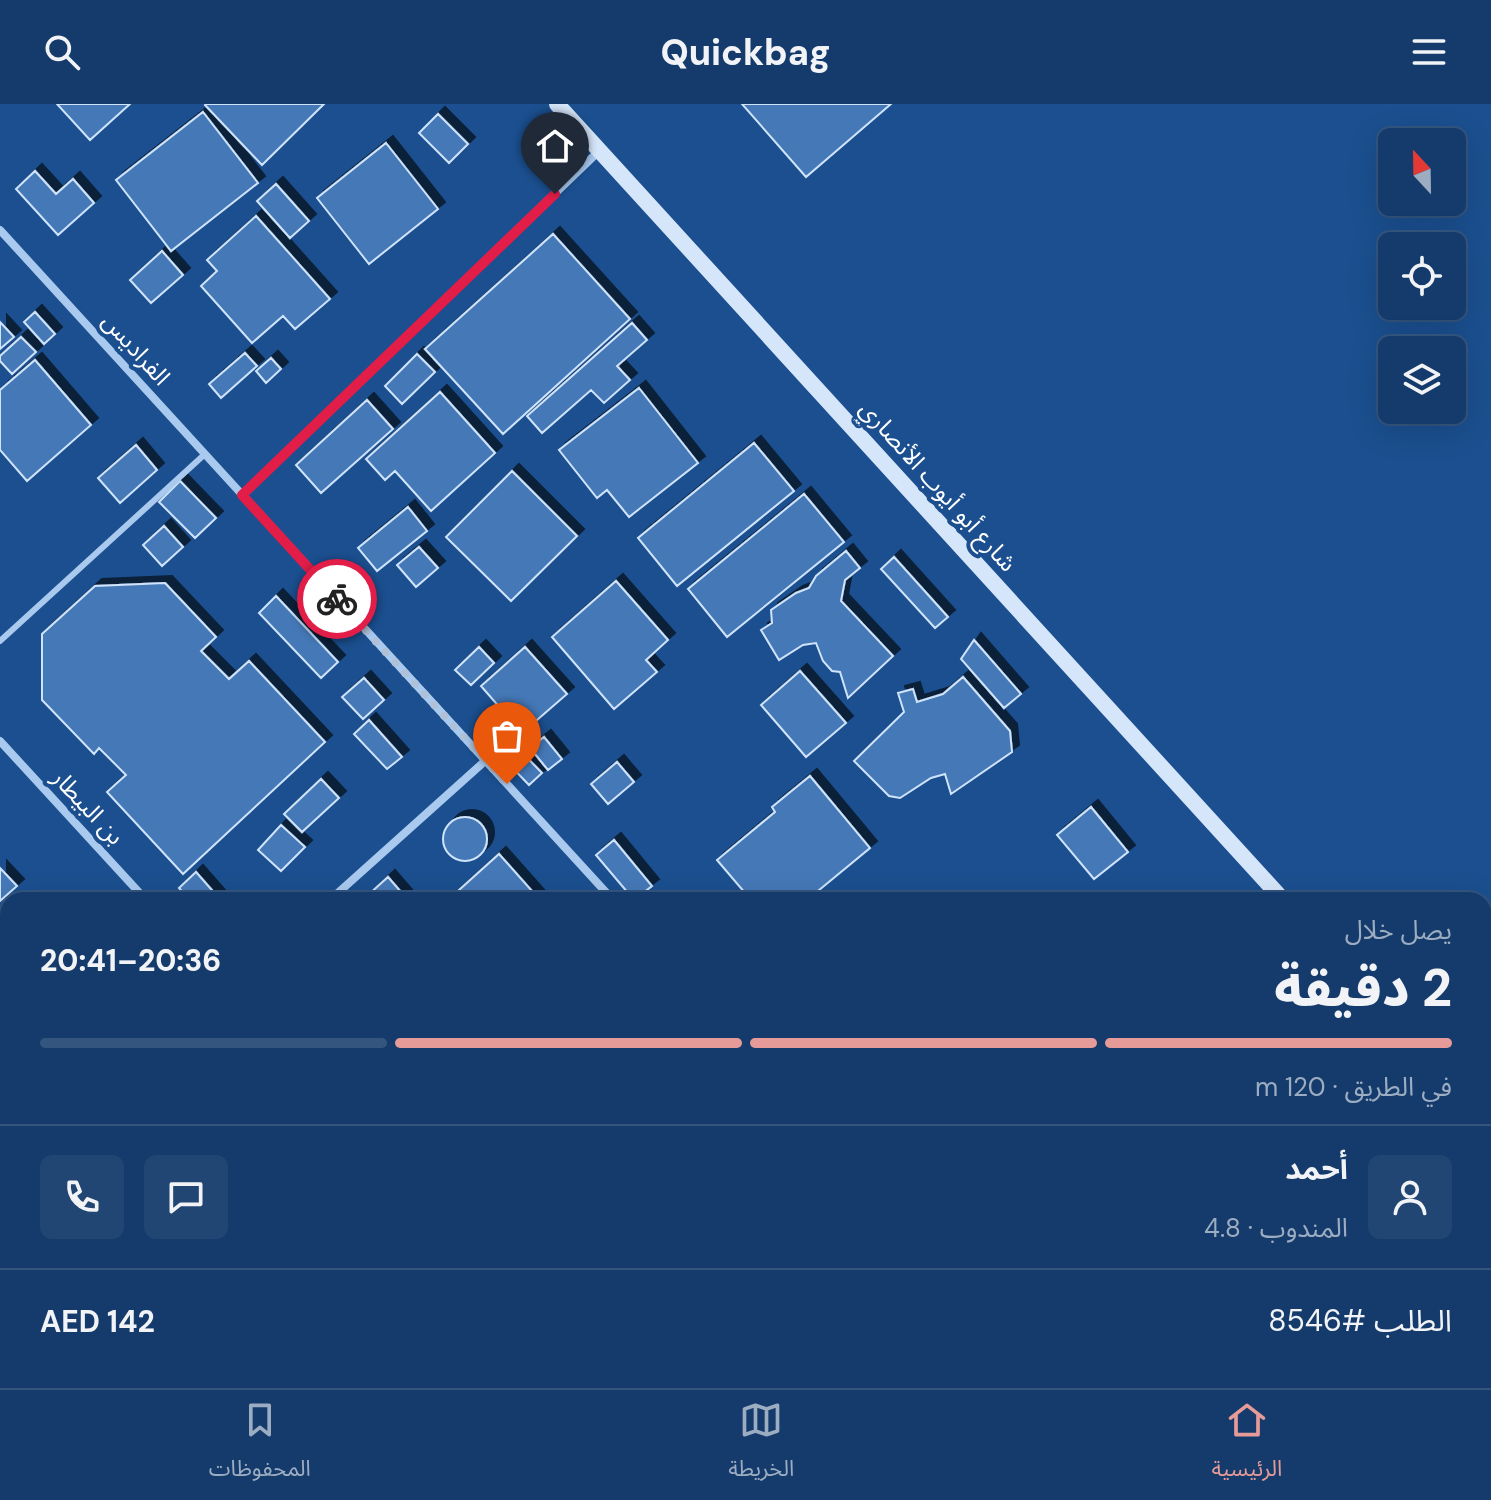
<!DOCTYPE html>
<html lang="ar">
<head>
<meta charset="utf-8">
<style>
	:root { --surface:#143b6b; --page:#214673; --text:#f1f3f6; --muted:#9dadc1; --line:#33557e; --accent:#e69b98 }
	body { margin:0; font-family:"DM Sans","Noto Sans Arabic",sans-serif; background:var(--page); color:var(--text); direction:rtl; height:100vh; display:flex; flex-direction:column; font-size:30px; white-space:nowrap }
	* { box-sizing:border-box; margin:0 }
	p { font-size:26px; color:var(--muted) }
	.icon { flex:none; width:44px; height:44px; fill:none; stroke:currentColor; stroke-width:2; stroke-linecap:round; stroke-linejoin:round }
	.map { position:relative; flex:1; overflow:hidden; direction:ltr }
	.sheet { position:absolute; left:0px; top:788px; width:1492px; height:496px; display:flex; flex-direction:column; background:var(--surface); border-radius:24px 24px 0 0; box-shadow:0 8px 32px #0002,0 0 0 2px var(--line); direction:rtl }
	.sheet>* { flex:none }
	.needle { width:52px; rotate:338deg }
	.controls { position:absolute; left:1378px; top:24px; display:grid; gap:16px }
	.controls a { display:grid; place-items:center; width:88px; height:88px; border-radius:12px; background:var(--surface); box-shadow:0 8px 32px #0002,0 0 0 2px var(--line); font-size:40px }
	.pin { position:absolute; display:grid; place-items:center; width:68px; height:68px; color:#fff; margin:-82px -34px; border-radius:50% 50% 50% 0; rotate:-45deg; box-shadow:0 0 8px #0007 }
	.pin .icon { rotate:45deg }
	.courier { position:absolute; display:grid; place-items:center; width:80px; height:80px; margin:-40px; border:6px solid #e11d48; border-radius:50%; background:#fff; color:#222; box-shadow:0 2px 10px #0007 }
	.summary em { font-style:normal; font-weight:800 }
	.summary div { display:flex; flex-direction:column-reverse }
	.summary { display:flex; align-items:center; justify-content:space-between; height:136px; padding:0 40px }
	h1 { font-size:52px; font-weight:800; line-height:60px }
	.bar { display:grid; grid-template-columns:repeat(4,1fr); gap:12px 8px; align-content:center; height:96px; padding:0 40px }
	.bar i { height:10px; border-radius:6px; background:var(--line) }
	.bar .current { background:var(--accent) }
	.bar p { grid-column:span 4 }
	.line { display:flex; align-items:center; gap:20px; padding:0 40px; border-top:2px solid var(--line) }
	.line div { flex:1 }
	.round { display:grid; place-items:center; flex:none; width:84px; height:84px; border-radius:12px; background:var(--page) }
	header { display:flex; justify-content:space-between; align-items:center; height:104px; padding:0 40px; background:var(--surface); font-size:36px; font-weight:800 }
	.menu { display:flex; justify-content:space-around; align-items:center; height:112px; border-top:2px solid var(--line); background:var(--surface); font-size:22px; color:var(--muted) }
	.menu a { display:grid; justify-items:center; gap:4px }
	.menu .current { color:var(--accent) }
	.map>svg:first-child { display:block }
	.building { fill:#4478b7; stroke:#cfe3fa; stroke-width:2; filter:url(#shadow) }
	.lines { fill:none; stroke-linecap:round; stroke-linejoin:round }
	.lane { stroke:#a9c9ee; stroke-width:6 }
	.street { stroke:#a9c9ee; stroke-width:8 }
	.secondary { stroke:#d6e6fa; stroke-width:16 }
	.done { stroke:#afc1d8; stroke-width:8; stroke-dasharray:0 14.4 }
	.route { stroke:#e11d48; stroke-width:10 }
	.labels { text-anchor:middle; stroke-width:8; stroke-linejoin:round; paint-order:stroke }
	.street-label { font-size:24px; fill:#fff; stroke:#1b4f8f }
</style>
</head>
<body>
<header><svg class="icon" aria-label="menu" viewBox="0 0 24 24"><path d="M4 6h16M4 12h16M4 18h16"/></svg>Quickbag<svg class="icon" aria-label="search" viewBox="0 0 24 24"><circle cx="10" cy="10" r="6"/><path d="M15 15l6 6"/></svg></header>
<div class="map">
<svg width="1491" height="1284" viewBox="0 0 1491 1284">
	<defs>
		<filter id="shadow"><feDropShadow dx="7" dy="-7" stdDeviation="0" flood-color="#0009"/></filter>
	</defs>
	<rect width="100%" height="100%" fill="#1b4f8f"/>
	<path class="building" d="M57,0h73l-40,36z
		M324,0l-62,61 -57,-60 1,-1z
		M742,0h149l-85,73z
		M203,8l55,71 -87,68 -55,-71z
		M438,10l30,30 -19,19 -30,-30z
		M386,39l52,66 -69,55 -52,-66z
		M35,67l21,23 17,-15 21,24 -36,32 -42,-46z
		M276,80l33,37 -19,17 -33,-37z
		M256,112l74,83 -35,30 -12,-13 -31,27 -51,-57 16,-15 -10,-11z
		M553,130l77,85 -127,115 -78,-85z
		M162,147l21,24 -32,28 -21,-23z
		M35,208l20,22 -11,10 -20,-22z
		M0,218l14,15 -14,12z
		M632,219l15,17 -30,26 13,14 -26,23 -13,-13 -49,43 -15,-17z
		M21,233l15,15 -24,22 -12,-13v-5z
		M245,249l12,13 -36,32 -12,-14z
		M417,250l18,18 -33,32 -17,-18z
		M271,254l10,11 -15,14 -10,-12z
		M35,256l56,65 -64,56 -27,-31v-60z
		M639,284l59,75 -69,54 -22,-27 -10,8 -38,-48z
		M440,288l55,61 -64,58 -36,-40 -10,9 -19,-21z
		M367,296l26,29 -72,64 -25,-28z
		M754,339l40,48 -117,95 -39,-48z
		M136,341l21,25 -37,33 -22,-25z
		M512,367l65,65 -66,65 -65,-64z
		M180,377l36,37 -21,20 -36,-36z
		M804,390l40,48 -117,95 -39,-48z
		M408,403l19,24 -50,40 -19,-23z
		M164,422l19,21 -21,19 -19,-21z
		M419,443l19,21 -22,19 -19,-22z
		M846,447l14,17 -15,12 -4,21 52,55 -45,42 -8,-26 -8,-1 -9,-10 -7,-18 -13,2 -24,15 -18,-30 11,-7 -1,-13 25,-17 13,-5 7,-12z
		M894,453l54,60 -13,11 -54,-59z
		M616,477l52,59 -22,20 11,12 -43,37 -62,-72z
		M165,479l51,54 -15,14 28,28 20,-18 76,81 -142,132 -76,-82 19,-17 -27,-27 -5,6 -52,-54v-66l53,-48z
		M276,492l62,66 -17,16 -62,-65z
		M974,536l47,54 -17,14 -43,-49z
		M479,543l15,16 -23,22 -16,-15z
		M525,543l42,47 -45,39 -41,-47z
		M800,567l46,52 -40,34 -45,-52z
		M963,573l47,54 2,21 -61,42 -6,-20 -14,4 -31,20 -11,-2 -35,-35 50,-49 -6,-19 15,-4 4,13 26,-8z
		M364,574l20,22 -21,19 -21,-22z
		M369,616l33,37 -15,12 -33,-35z
		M495,621l47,48 -13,12 -46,-48z
		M544,633l18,22 -14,11 -18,-22z
		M617,658l17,20 -26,22 -17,-20z
		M810,672l60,72 -63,52h-56l-34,-40 58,-48 -3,-5z
		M321,675l18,19 -37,34 -18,-18z
		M1091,703l37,45 -34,27 -37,-44z
		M443 735a22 22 0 1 1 44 0a22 22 0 1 1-44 0Z
		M281,721l24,22 -24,24 -23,-21z
		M614,736l38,46 -18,14 -38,-45z
		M499,750l41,46h-92z
		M0,764l17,18 -17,15z
		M196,768l22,25 -3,3h-25l-11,-12z
		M388,773l20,23h-36l-4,-5z
		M0,870l8,5v88l-8,-9z
		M0,991l8,8v5l-8,8z
		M8,1014v34l-8,8v-35z
		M0,1063l8,9v63l-8,-8z
		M0,1165l8,8v23l-8,8z
		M1,1215l7,8v23l-8,7z
		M89,1276h50l-8,8h-50z
		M180,1276h77l8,8h-93z
		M393,1276h37l8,8h-53z
		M1325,1276h84v5h-84z"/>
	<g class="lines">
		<path class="lane" d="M0,537l205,-187
			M1484,1043l7,-7"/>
		<path class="street" d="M0,126l613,670
			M242,391l357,-344
			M0,637l146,159
			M330,796l155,-139
			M589,1276l8,8
			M1054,1276l8,8
			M825,1284l9,-8"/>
		<path class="secondary" d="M557,0l726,796
			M1484,1013l7,7"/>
	</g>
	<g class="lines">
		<path class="done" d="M337,495l170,185"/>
		<path class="route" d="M337,495l-95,-104 313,-301"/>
	</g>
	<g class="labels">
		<g class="street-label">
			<text transform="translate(136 245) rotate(48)" y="8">الفراديس</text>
			<text transform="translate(938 382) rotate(48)" y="8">شارع أبو أيوب الأنصاري</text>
			<text transform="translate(88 703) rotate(47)" y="8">بن البيطار</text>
		</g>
	</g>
</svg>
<div class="controls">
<a><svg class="needle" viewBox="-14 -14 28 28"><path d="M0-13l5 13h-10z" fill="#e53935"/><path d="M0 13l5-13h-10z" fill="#9dadc1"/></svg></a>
<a><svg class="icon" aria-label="locate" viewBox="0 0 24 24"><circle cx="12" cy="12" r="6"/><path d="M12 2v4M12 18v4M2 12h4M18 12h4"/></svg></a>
<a><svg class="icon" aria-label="layers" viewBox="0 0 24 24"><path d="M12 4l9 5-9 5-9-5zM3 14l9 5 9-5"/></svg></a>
</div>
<div class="pin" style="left:507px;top:680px;background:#ea580c"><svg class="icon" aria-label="bag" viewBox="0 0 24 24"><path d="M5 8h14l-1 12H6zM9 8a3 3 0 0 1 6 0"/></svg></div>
<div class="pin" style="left:555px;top:90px;background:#1f2937"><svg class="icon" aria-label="home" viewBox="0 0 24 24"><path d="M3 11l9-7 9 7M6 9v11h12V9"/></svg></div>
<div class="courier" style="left:337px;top:495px"><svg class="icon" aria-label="bike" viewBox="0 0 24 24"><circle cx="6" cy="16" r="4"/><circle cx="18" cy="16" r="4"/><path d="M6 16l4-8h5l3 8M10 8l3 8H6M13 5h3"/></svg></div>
<section class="sheet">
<div class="summary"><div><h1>2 دقيقة</h1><p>يصل خلال</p></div><em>20:36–20:41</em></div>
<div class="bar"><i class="current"></i><i class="current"></i><i class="current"></i><i></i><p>في الطريق · 120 m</p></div>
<div class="line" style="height:144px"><a class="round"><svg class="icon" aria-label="person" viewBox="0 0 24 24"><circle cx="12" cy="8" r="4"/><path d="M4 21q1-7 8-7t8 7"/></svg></a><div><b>أحمد</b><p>المندوب · 4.8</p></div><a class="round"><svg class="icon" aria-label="chat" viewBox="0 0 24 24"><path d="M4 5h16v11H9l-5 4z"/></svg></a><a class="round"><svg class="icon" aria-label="phone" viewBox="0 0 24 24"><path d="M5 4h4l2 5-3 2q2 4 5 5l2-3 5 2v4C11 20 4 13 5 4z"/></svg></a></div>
<div class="line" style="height:104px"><div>الطلب #8546</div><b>AED 142</b></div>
</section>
</div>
<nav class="menu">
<a class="current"><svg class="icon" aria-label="home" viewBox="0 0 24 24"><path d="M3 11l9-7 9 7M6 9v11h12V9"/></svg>الرئيسية</a>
<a><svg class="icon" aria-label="map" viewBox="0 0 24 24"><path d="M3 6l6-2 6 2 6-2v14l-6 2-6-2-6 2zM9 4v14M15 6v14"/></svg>الخريطة</a>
<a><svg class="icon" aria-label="saved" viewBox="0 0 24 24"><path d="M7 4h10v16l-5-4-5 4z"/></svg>المحفوظات</a>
</nav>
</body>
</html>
